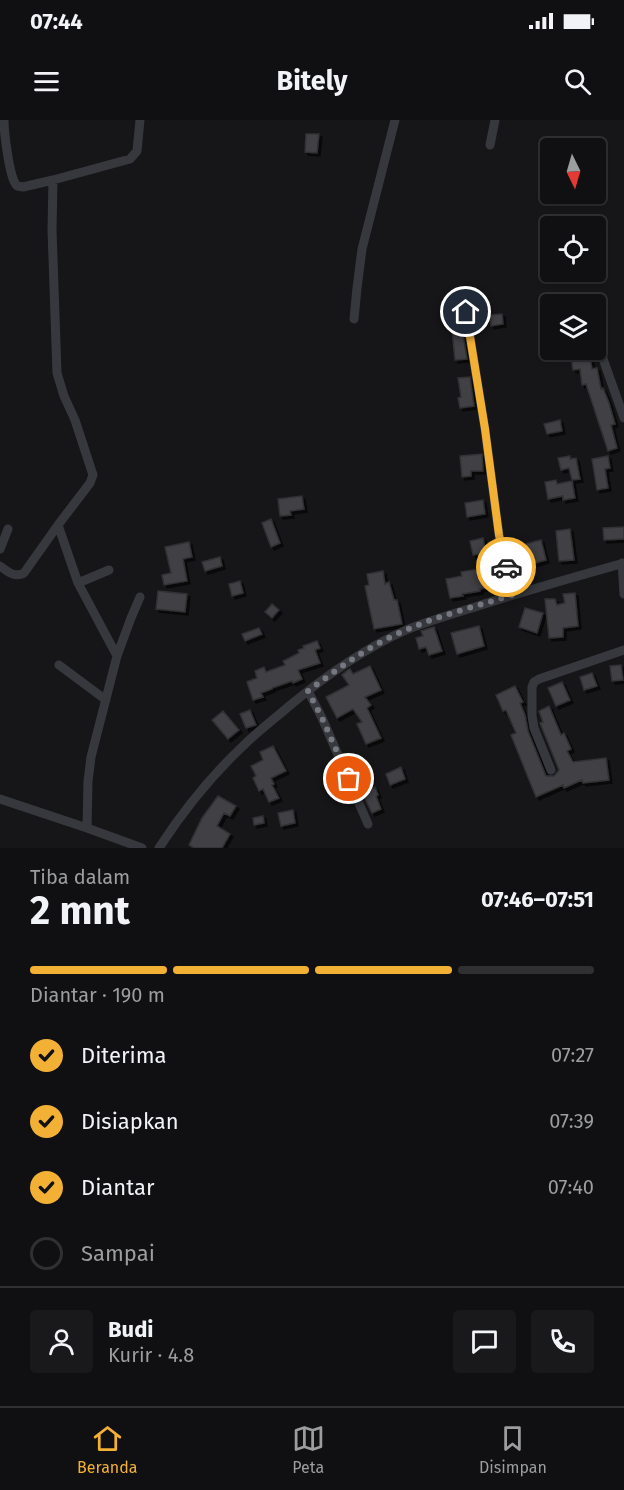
<!DOCTYPE html>
<html lang="id">
<head>
<meta charset="utf-8">
<style>
	:root { --surface:#101012; --page:#19191b; --text:#f1f3f6; --muted:#9c9d9f; --line:#303032; --accent:#f2b134 }
	body { margin:0; font-family:"Fira Sans",sans-serif; background:var(--page); color:var(--text); height:100vh; display:flex; flex-direction:column; font-size:22px; white-space:nowrap }
	* { box-sizing:border-box; margin:0 }
	p { font-size:20px; color:var(--muted) }
	.icon { flex:none; width:33px; height:33px; fill:none; stroke:currentColor; stroke-width:2; stroke-linecap:round; stroke-linejoin:round }
	.map { position:relative; height:728px; overflow:hidden }
	.details { display:flex; flex-direction:column; background:var(--surface); flex:1 }
	.details>* { flex:none }
	.needle { width:39px; rotate:175deg }
	.fabs { position:absolute; left:540px; top:18px; display:grid; gap:12px }
	.fabs a { display:grid; place-items:center; width:66px; height:66px; border-radius:6px; background:var(--surface); box-shadow:0 2px 4px #0004,0 0 0 2px var(--line); font-size:30px }
	.pin { position:absolute; display:grid; place-items:center; width:51px; height:51px; color:#fff; margin:-26px; border:3px solid #fff; border-radius:50%; box-shadow:0 2px 6px #0007 }
	.courier { position:absolute; display:grid; place-items:center; width:60px; height:60px; margin:-30px; border:4px solid #f2b134; border-radius:50%; background:#fff; color:#222; box-shadow:0 2px 8px #0007 }
	.headline em { font-style:normal; font-weight:700 }
	.headline div { display:flex; flex-direction:column-reverse }
	.headline { display:flex; align-items:center; justify-content:space-between; height:102px; padding:0 30px }
	h1 { font-size:39px; font-weight:700; line-height:45px }
	.bar { display:grid; grid-template-columns:repeat(4,1fr); gap:9px 6px; align-content:center; height:72px; padding:0 30px }
	.bar i { height:8px; border-radius:4px; background:var(--line) }
	.bar .on { background:var(--accent) }
	.bar p { grid-column:span 4 }
	.line { display:flex; align-items:center; gap:15px; padding:0 30px; border-top:2px solid var(--line) }
	.line div { flex:1 }
	.round { display:grid; place-items:center; flex:none; width:63px; height:63px; border-radius:6px; background:var(--page) }
	ol { padding:0 30px; list-style:none }
	li { display:flex; align-items:center; gap:18px; height:66px }
	li p { margin-inline-start:auto }
	li .icon { padding:6px; border-radius:50%; background:var(--accent); color:#111; stroke-width:4 }
	li:last-child { color:var(--muted) }
	li i { width:33px; height:33px; border:3px solid var(--line); border-radius:50% }
	.status { display:flex; justify-content:space-between; align-items:center; height:42px; padding:0 30px; background:var(--surface); direction:ltr }
	.status svg { height:16px; fill:currentColor }
	header { display:flex; justify-content:space-between; align-items:center; height:78px; padding:0 30px; background:var(--surface); font-size:27px; font-weight:700 }
	.tabs { display:flex; justify-content:space-around; align-items:center; height:84px; border-top:2px solid var(--line); background:var(--surface); font-size:16px; color:var(--muted) }
	.tabs a { display:grid; justify-items:center; gap:3px }
	.tabs .on { color:var(--accent) }
	.map>svg:first-child { display:block }
	.building { fill:#404145; stroke:#303034; stroke-width:1.5; filter:url(#shadow) }
	.lines { fill:none; stroke-linecap:round; stroke-linejoin:round }
	.minor { stroke:#37383d; stroke-width:9 }
	.done { stroke:#757880; stroke-width:6; stroke-dasharray:0 10.8 }
	.route { stroke:#f2b134; stroke-width:8 }
</style>
</head>
<body>
<div class="status"><b>07:44</b><svg viewBox="0 0 49 12"><path d="M0 12V9h3v3zM5 12V6h3v6zM10 12V3h3v9zM15 12V0h3v12zM26 1h20v11H26zM47 4h2v5h-2z"/></svg></div>
<header><svg class="icon" aria-label="menu" viewBox="0 0 24 24"><path d="M4 6h16M4 12h16M4 18h16"/></svg>Bitely<svg class="icon" aria-label="search" viewBox="0 0 24 24"><circle cx="10" cy="10" r="6"/><path d="M15 15l6 6"/></svg></header>
<div class="map">
<svg width="624" height="728" viewBox="0 0 624 728">
	<defs>
		<filter id="shadow"><feDropShadow dx="3" dy="3" stdDeviation="0" flood-color="#0009"/></filter>
	</defs>
	<rect width="100%" height="100%" fill="#161618"/>
	<path class="building" d="M306,14h13l-2,19 -12,-1z
		M502,194l1,10 -12,2 -1,-11z
		M462,209l5,30 -12,1 -3,-30z
		M570,230h19l3,19 5,-1 4,21 2,-1 6,15 6,21 -4,1 6,23 -9,3 -22,-67 -4,1 -2,-16 -7,1z
		M470,257l4,29 -14,2 -2,-10 3,-1 -3,-19z
		M560,300l2,11 -15,3 -3,-10z
		M482,334l1,17h-12v5l-9,1 -2,-21z
		M570,336v3l6,-1 4,21 -8,1 -3,-12 -8,2 -3,-12z
		M608,336l2,12 -5,1 3,19 -11,2 -5,-31z
		M556,360l1,4 15,-3 3,17 -12,2v-4l-15,3 -3,-17z
		M302,376l2,13 -14,2 1,4 -11,1 -2,-17z
		M483,380l2,14 -18,3 -2,-14z
		M271,399l9,24 -9,4 -9,-24z
		M624,407v12l-20,1 -1,-12z
		M570,409l4,31 -15,1 -3,-30z
		M483,418l3,15 -13,2 -3,-14z
		M541,420l5,20 -14,4 1,2 -13,3 -3,-14 4,-1 -3,-8z
		M189,422l3,15 -9,2 4,22 -23,4 -2,-10 9,-2 -6,-26z
		M496,432l7,33 -23,4v2l-18,3 1,2 -13,2 -4,-19 16,-3 -1,-4 28,-5 -3,-13z
		M220,437l2,9 -17,5 -3,-9z
		M383,451l2,13 4,-2 5,18h3l5,24 -28,5 -9,-43 4,-1 -2,-11z
		M240,461l3,12 -11,3 -3,-12z
		M158,471l29,3 -2,18 -29,-3z
		M575,473l3,33 -15,2v9l-14,1 -4,-39h10l2,6 8,-2 -2,-9z
		M272,484l7,6 -7,8 -7,-6z
		M525,488l18,5 -6,20 -18,-6z
		M479,506l5,20 -27,8 -6,-21z
		M434,507l8,24 -13,4 -3,-8 -7,2 -3,-11 7,-2 -2,-5z
		M259,508l3,6 -17,7 -3,-7z
		M317,521l3,7 -5,2 5,13 -22,7 4,9 -9,4 -1,-2 -20,7v1l-11,4 2,4 -10,3 -6,-18 10,-4 -2,-7 9,-4 2,5 19,-7 -2,-4 16,-8 -1,-3 6,-2 -1,-2z
		M621,545l2,15 -11,1 -2,-15z
		M370,546l11,24 -16,7 6,8 -4,3 14,30 -15,6 -9,-20 5,-2 -9,-13 -16,9 -11,-21 23,-12 -7,-10 6,-5 2,-1 3,5z
		M592,553l5,13 -13,4 -4,-13z
		M562,562l8,18 -14,6 -8,-18z
		M515,566l8,16 -3,1 5,12 3,16 18,45h8l5,-6 -19,-47 3,-1 -4,-11 10,-5 12,29 3,-2 7,16 -4,2 6,11 33,-4 3,22 -26,3 -1,-3 -18,8 -1,-3 -27,12 -25,-62 5,-2 -10,-23 -3,1 -7,-16z
		M250,590l6,15 -10,3 -6,-14z
		M223,591l16,19 -11,9 -16,-19z
		M273,626l13,25 -15,7 3,6 -2,1 7,13 -10,4 -6,-13 -4,2 -6,-13 3,-2 -5,-10 12,-6 -3,-8z
		M401,647l4,12 -15,6 -4,-11z
		M375,667l3,8 -2,1 5,13 -9,4 -10,-20z
		M218,676l18,10 -6,10 -6,-3 -7,13 13,8 -8,14h-28l-5,-3 13,-27z
		M293,690l2,13 -14,3 -3,-13z
		M263,696l1,7 -10,2 -1,-7z"/>
	<g class="lines">
		<path class="minor" d="M490,25l5,-25
			M53,60l77,-21 7,-8 3,-31
			M466,192l19,117 14,106 13,60
			M354,199l3,-31 5,-39 33,-129
			M596,219l28,79
			M58,405l20,58 39,73
			M0,429l8,-20
			M622,443l2,31
			M0,446c8,6 15,12 24,7l34,-48 32,-42 3,-8 -18,-55 -11,-24 -7,-23 -5,-143 1,-50 -30,7c-5,-1 -6,0 -8,-4 -6,-10 -11,-51 -11,-63
			M78,463l31,-13
			M140,477l-9,21 -14,38 -26,101 -3,24 -1,47 55,20
			M59,545l47,35
			M308,571l14,27 46,106
			M551,650l-17,-42 -2,-12v-29l2,-5 5,-3 85,-29
			M0,679l87,29
			M159,728c24,-37 52,-72 84,-102 14,-14 30,-26 45,-39 36,-30 75,-58 118,-77 22,-9 46,-16 69,-23 49,-16 99,-30 149,-44"/>
	</g>
	<g class="lines">
		<path class="done" d="M349,659l-27,-61 -14,-27c31,-23 62,-46 98,-61 34,-15 71,-24 106,-35l-6,-28"/>
		<path class="route" d="M466,192l19,117 14,106 7,32"/>
	</g>
</svg>
<div class="fabs">
<a><svg class="needle" viewBox="-14 -14 28 28"><path d="M0-13l5 13h-10z" fill="#e53935"/><path d="M0 13l5-13h-10z" fill="#9c9d9f"/></svg></a>
<a><svg class="icon" aria-label="locate" viewBox="0 0 24 24"><circle cx="12" cy="12" r="6"/><path d="M12 2v4M12 18v4M2 12h4M18 12h4"/></svg></a>
<a><svg class="icon" aria-label="layers" viewBox="0 0 24 24"><path d="M12 4l9 5-9 5-9-5zM3 14l9 5 9-5"/></svg></a>
</div>
<div class="pin" style="left:349px;top:659px;background:#ea580c"><svg class="icon" aria-label="bag" viewBox="0 0 24 24"><path d="M5 8h14l-1 12H6zM9 8a3 3 0 0 1 6 0"/></svg></div>
<div class="pin" style="left:466px;top:192px;background:#1f2937"><svg class="icon" aria-label="home" viewBox="0 0 24 24"><path d="M3 11l9-7 9 7M6 9v11h12V9"/></svg></div>
<div class="courier" style="left:506px;top:447px"><svg class="icon" aria-label="car" viewBox="0 0 24 24"><path d="M5 17H2v-5l4-1 3-4h7l3 4 3 1v5h-3M9 17h6M6 11h13"/><circle cx="7" cy="17" r="2"/><circle cx="17" cy="17" r="2"/></svg></div>
</div>
<section class="details">
<div class="headline"><div><h1>2 mnt</h1><p>Tiba dalam</p></div><em>07:46–07:51</em></div>
<div class="bar"><i class="on"></i><i class="on"></i><i class="on"></i><i></i><p>Diantar · 190 m</p></div>
<ol>
<li><svg class="icon" aria-label="check" viewBox="0 0 24 24"><path d="M5 12l5 5 9-10"/></svg>Diterima<p>07:27</p></li>
<li><svg class="icon" aria-label="check" viewBox="0 0 24 24"><path d="M5 12l5 5 9-10"/></svg>Disiapkan<p>07:39</p></li>
<li><svg class="icon" aria-label="check" viewBox="0 0 24 24"><path d="M5 12l5 5 9-10"/></svg>Diantar<p>07:40</p></li>
<li><i></i>Sampai</li>
</ol>
<div class="line" style="height:108px"><a class="round"><svg class="icon" aria-label="person" viewBox="0 0 24 24"><circle cx="12" cy="8" r="4"/><path d="M4 21q1-7 8-7t8 7"/></svg></a><div><b>Budi</b><p>Kurir · 4.8</p></div><a class="round"><svg class="icon" aria-label="chat" viewBox="0 0 24 24"><path d="M4 5h16v11H9l-5 4z"/></svg></a><a class="round"><svg class="icon" aria-label="phone" viewBox="0 0 24 24"><path d="M5 4h4l2 5-3 2q2 4 5 5l2-3 5 2v4C11 20 4 13 5 4z"/></svg></a></div>
</section>
<nav class="tabs">
<a class="on"><svg class="icon" aria-label="home" viewBox="0 0 24 24"><path d="M3 11l9-7 9 7M6 9v11h12V9"/></svg>Beranda</a>
<a><svg class="icon" aria-label="map" viewBox="0 0 24 24"><path d="M3 6l6-2 6 2 6-2v14l-6 2-6-2-6 2zM9 4v14M15 6v14"/></svg>Peta</a>
<a><svg class="icon" aria-label="saved" viewBox="0 0 24 24"><path d="M7 4h10v16l-5-4-5 4z"/></svg>Disimpan</a>
</nav>
</body>
</html>
